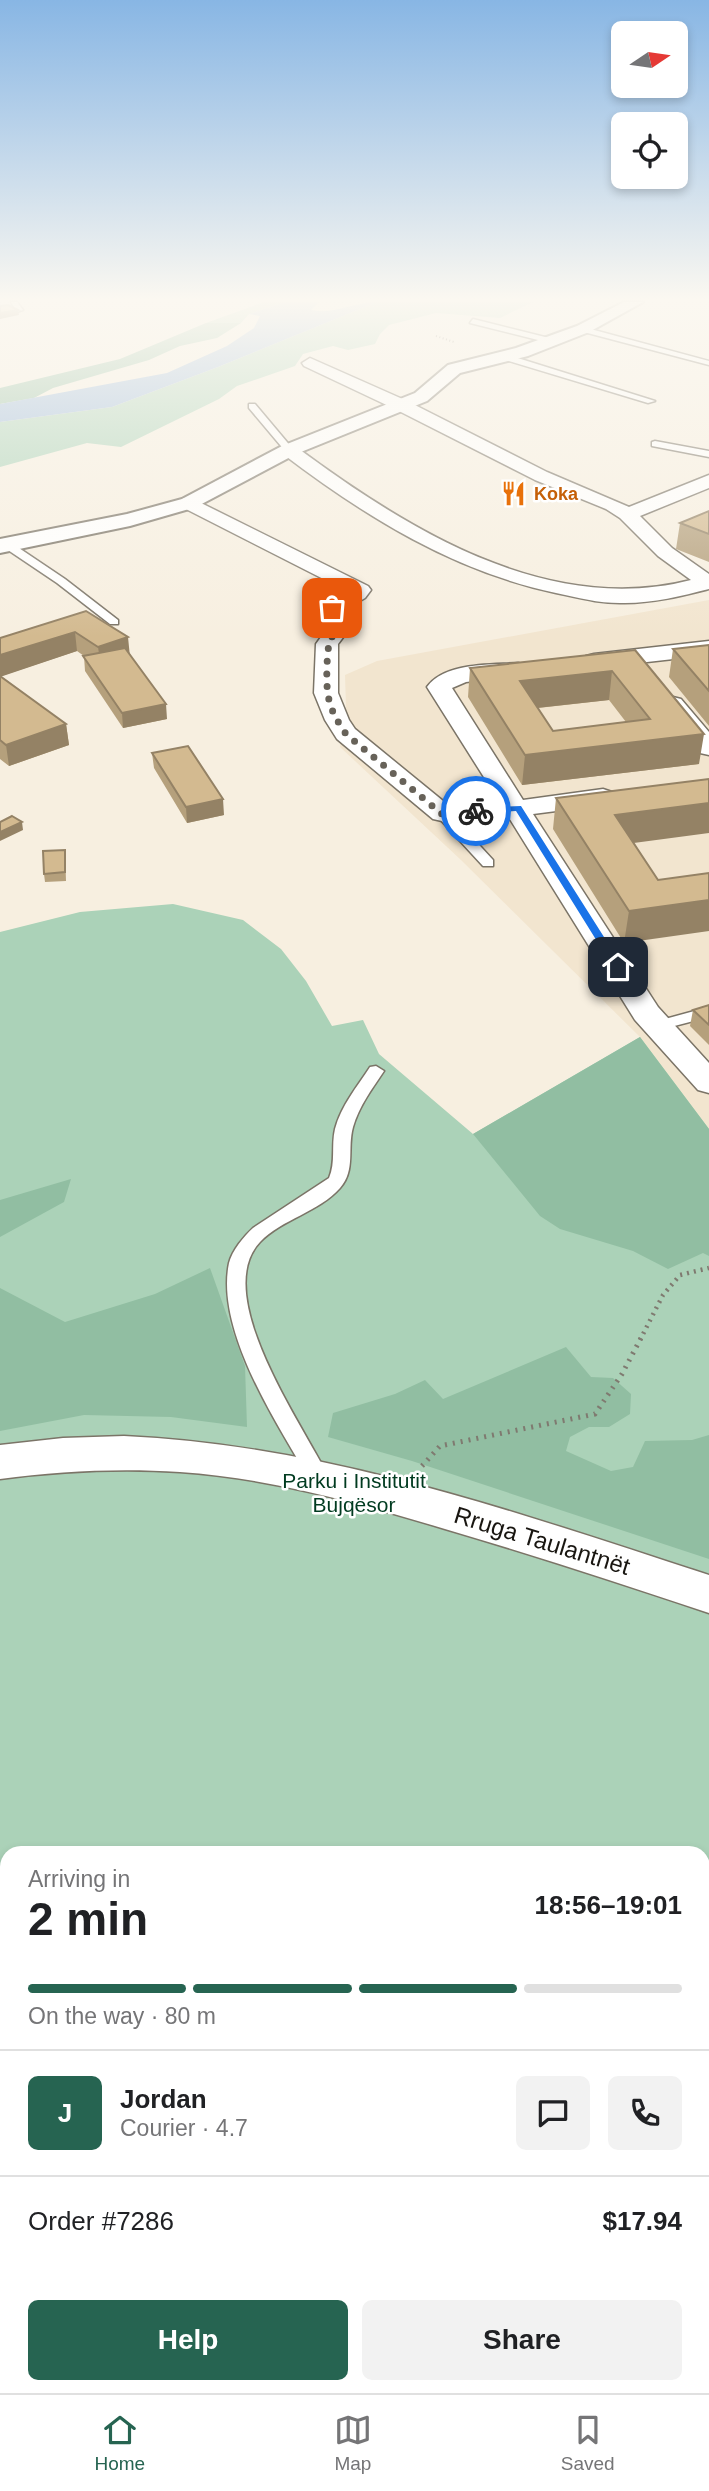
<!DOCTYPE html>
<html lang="en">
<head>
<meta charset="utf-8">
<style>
	:root { --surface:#fff; --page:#f2f2f2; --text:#202124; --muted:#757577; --line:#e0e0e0; --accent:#266451 }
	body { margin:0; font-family:Arial,sans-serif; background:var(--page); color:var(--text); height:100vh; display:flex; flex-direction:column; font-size:26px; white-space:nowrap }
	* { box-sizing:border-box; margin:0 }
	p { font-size:23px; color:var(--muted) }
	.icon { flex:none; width:38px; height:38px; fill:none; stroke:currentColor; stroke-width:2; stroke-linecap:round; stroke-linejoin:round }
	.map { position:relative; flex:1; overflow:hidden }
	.panel { position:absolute; left:0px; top:1846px; width:710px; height:548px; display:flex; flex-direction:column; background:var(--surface); border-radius:21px 21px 0 0; box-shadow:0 4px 10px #0003 }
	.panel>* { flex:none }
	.needle { width:46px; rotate:77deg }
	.controls { position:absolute; left:611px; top:21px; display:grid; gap:14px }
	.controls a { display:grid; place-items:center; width:77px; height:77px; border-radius:10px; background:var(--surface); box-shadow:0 4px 10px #0003; font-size:35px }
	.pin { position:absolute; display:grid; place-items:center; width:60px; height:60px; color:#fff; margin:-30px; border-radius:14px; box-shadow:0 4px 10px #0006 }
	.courier { position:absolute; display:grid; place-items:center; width:70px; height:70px; margin:-35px; border:5px solid #1a73e8; border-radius:50%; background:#fff; color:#222; box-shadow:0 2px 9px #0007 }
	.overview em { font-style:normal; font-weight:700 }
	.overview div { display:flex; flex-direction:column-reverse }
	.overview { display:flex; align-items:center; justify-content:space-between; height:119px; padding:0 28px }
	h1 { font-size:46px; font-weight:700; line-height:52px }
	.bar { display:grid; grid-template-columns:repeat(4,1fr); gap:10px 7px; align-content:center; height:84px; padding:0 28px }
	.bar i { height:9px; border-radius:5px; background:var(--line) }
	.bar .active { background:var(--accent) }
	.bar p { grid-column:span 4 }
	.line { display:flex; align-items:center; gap:18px; padding:0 28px; border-top:2px solid var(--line) }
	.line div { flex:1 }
	.round { display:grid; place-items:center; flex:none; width:74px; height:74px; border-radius:10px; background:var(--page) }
	.primary-button { display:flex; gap:14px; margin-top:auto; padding:14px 28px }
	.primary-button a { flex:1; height:80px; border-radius:10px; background:var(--accent); color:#fff; font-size:28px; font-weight:700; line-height:80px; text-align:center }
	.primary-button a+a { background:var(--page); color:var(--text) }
	.menu { display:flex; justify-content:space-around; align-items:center; height:98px; border-top:2px solid var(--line); background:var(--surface); font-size:19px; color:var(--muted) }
	.menu a { display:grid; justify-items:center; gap:4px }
	.menu .active { color:var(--accent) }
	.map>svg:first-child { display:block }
	.built { fill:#f2e5cf }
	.green { fill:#abd2b8; fill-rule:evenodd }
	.forest { fill:#91bea2 }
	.water { fill:#99b9dd }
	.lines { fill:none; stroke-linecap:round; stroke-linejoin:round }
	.lane-casing { stroke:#7b7467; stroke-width:3 }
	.street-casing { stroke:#7b7467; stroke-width:3 }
	.secondary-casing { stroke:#7b7467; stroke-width:4 }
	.path-far2 { stroke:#7f7a70; stroke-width:2; stroke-dasharray:1 2.5; stroke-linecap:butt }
	.path-far1 { stroke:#7f7a70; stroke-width:4.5; stroke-dasharray:2 5; stroke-linecap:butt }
	.path { stroke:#7f7a70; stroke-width:5; stroke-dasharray:2 6; stroke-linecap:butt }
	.lane { fill:#fff; fill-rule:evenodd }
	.street { fill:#fff; fill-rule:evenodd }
	.secondary { fill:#fff; fill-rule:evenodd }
	.wall { fill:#b5a07c; fill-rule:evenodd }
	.shaded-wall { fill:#948265 }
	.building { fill:#d3ba90; stroke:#948265; stroke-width:2; fill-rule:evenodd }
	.route { fill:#1a73e8 }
	.done { stroke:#676259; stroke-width:7; stroke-dasharray:0 12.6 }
	.labels { text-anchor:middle; stroke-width:5; stroke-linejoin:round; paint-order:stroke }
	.far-food-label { font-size:18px; font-weight:bold; fill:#c56008; stroke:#fff; text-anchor:start }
	.park-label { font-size:21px; fill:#013b20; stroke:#fff }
	.near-street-label { font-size:24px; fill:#191611; stroke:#fff }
</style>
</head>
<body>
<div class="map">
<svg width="709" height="2393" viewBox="0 0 709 2393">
	<rect width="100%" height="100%" fill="#f7efe0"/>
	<path class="built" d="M709,600v529l-69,-92 -179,-177 -121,-113 6,-40 -1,-32 32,-14z"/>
	<path class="green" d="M264,302h21l-36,12 -8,9h-35z
		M377,302h156l-33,16 -64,-5 -47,12 -9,9 -5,10 -27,6 -15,-4 -30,8 -8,12 -58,20 -18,13 -98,48 -34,-4 -87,24v-45l112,-15 106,-40z
		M173,904l70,16 38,29 25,32 26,45 31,-6 16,34 94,80 167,-97 69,92v1264h-709v-1461l80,-20zM7,1853h697v534h-697z"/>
	<path class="forest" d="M206,323h35l-24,15 -37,8 -31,14 -96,28 -19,10 -34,6v-16l120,-29z
		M640,1037l69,92v127l-6,-3 -35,16 -35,-18 -73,-22 -20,-13 -67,-82z
		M71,1179l-7,23 -64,35v-37z
		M210,1268l35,98 2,61 -76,-10 -87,-2 -84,16v-143l65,34 90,-28z
		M566,1347l25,30 22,1 18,16 -1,20 -21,13h-20l-19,10 -4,14 45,20 22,-4 12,-26 47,-1 17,-5v124l-297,-98 -84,-24 5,-24 62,-19 30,-14 18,19z"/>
	<path class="water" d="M285,302h34l-8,8c22,5 43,-8 66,-8l-159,65 -106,40 -112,15v-18l167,-31 60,-27 27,-18 6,-12 -11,-2z"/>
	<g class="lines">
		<defs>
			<path id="lane" d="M11,302h6l6,8 -23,7v-4l15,-4z
				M473,319l80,20 1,2 -4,2 -80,-20z
				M583,327l126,34v4l-129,-34z
				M502,355h6l147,46 -7,2 -146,-44z
				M249,404h6l37,44v4h-6l-37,-44z
				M655,441l54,10v6l-57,-11v-4z
				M2,542h8l55,37 53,41v4h-8l-53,-41 -55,-37z
				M442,809l5,1 46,50v6h-10l-46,-50 -2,-3z
				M709,1007v10l-50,13 -8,-5 3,-3z
				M376,1066l8,5c-12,18 -25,35 -31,56 -6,21 3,43 -13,61 -21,24 -58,31 -80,54 -50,53 43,183 68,234l-3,6 -7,3 -7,-3c-33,-57 -96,-151 -82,-219 3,-12 15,-27 24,-35l76,-50c7,-16 2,-32 6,-49 6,-23 22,-42 35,-62z"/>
			<path id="street" d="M310,358l97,43 140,71 82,35 80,-32v13l-69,28 32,32 37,26v15c-28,7 -55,14 -84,14 -23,1 -46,-5 -69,-10 -103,-22 -190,-76 -273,-139l-3,-4 3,-4h12c111,83 253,171 396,134l-33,-24 -38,-38 -14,-9 -71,-29 -140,-71 -91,-43 -2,-3z
				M189,497l179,89 3,4 -6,8 -27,16 15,10 -15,20v49l11,27 6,9 93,76 51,-4 -72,-114c18,-25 64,-22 91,-24l8,2 3,5 -3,5 -60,7 -14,6 71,112 80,-11 9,3 4,5 -4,5 -9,3 -70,9 125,193 51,56v30l-11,-3 -63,-70 -127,-204 -66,5 -9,-2 -96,-80 -12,-19 -11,-27 2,-49 13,-18 -15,-6 -3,-5 36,-24 -165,-84 -2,-4 2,-4z
				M709,641v14l-115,13 -8,-2 -3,-5 3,-5 8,-2z
				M673,697l8,2 28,33v23l-9,-2 -39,-49 4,-5z
				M124,1436c202,9 394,77 585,139v38c-87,-29 -175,-58 -264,-84 -86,-26 -175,-51 -265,-57 -61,-4 -119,-1 -180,7v-34l63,-7z"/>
			<path id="secondary" d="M624,302h19l-54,30 -61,24 -68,17 -33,28 -131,53 -100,53 -66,19 -130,27v-14l127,-25 55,-15 100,-53 133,-53 33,-28 68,-17 61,-22z"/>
		</defs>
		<use href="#lane" class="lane-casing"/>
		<use href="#street" class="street-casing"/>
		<use href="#secondary" class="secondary-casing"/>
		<path class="path-far2" d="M436,336l18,6"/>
		<path class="path-far1" d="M640,1340l23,-45 17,-20 29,-7"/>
		<path class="path" d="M422,1466l18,-20 155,-32 27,-40 19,-36"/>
		<use href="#lane" class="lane"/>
		<use href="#street" class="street"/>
		<use href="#secondary" class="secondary"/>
	</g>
	<path class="wall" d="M709,511v51l-33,-13 4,-26z
		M86,611l44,43 37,65 -44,9 -38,-57 -1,-15 -7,-5 -76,25 65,48 3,21 -60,21 -9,-7v-121z
		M709,645v81l-40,-49 4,-28z
		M635,650l64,114 -177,21 -54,-88 2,-29zM609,700l17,22 -73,9 -15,-23z
		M152,753l72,62 -37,8 -33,-55z
		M556,798l78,45 24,37 -34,63 -71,-114z
		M65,850l1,31 -21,1 -1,-8z
		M709,1005v40l-19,-19 3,-16z"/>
	<path class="shaded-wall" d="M18,310l1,5 -19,4v-6z
		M75,632l2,19 -77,26v-22z
		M128,637l2,20 -29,10 -3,-20z
		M612,671l-3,29 -91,10 2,-29z
		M166,704l1,15 -44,9 -1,-15z
		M66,724l3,21 -60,21 -3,-21z
		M704,734l-5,30 -177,21 3,-30z
		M223,799l1,16 -37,8 -1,-16z
		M709,803v30l-98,13 4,-31z
		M22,822l1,8 -23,11v-9z
		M709,900v31l-85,12 5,-32z"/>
	<path class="building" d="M8,305l10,5 -18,3v-7z
		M709,511v23l-29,-11z
		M86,611l42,26 -30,10 -23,-15 -75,23v-17z
		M709,645v46l-36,-42z
		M125,648l41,56 -44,9 -39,-57z
		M635,650l69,84 -179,21 -55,-87zM612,671l38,48 -97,12 -33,-50z
		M0,676l66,48 -60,21 -6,-5z
		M188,746l35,53 -37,8 -34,-54z
		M709,779v24l-94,12 43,65 51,-7v27l-80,11 -73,-113z
		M12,816l10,6 -22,10v-10z
		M65,850v22l-21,2 -1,-23z
		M709,1005v20l-16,-15z"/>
	<linearGradient id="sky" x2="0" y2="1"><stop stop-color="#88b6e4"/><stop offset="0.47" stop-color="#fbf8f1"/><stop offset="1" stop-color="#fbf8f1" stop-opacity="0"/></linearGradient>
	<rect width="709" height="637" fill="url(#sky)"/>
	<path class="route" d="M521,806l102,161 -2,2 -8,-2 -97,-156 -40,3 -4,-3 4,-3z"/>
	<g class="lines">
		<path class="done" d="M332,608l-10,7 20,9c-14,14 -14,22 -15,41 -1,31 1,43 19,69l96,80 34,-3"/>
	</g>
	<defs>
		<symbol id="restaurant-bare" viewBox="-9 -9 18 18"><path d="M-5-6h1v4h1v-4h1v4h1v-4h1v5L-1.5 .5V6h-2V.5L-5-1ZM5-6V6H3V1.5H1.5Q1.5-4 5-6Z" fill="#e8710a" stroke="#fff" stroke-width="2.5" paint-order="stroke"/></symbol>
	</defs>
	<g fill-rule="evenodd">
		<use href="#restaurant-bare" x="496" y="476" width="35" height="35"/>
	</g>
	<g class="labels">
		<g class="far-food-label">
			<text x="534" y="500">Koka</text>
		</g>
		<g class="park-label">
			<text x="354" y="1488">Parku i Institutit<tspan x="354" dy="24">Bujqësor</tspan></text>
		</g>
		<g class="near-street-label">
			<text transform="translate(542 1541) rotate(17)" y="8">Rruga Taulantnët</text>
		</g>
	</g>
</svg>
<div class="controls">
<a><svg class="needle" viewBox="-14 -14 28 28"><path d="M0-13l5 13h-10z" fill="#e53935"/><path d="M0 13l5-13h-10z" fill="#757577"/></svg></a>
<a><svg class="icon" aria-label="locate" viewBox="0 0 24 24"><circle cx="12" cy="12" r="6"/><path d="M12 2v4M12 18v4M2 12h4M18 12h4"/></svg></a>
</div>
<div class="pin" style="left:332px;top:608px;background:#ea580c"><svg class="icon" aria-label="bag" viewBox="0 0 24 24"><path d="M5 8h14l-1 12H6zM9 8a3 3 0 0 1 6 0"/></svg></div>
<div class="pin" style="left:618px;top:967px;background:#1f2937"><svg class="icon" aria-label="home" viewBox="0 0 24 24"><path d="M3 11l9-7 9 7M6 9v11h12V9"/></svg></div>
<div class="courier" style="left:476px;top:811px"><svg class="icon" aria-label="bike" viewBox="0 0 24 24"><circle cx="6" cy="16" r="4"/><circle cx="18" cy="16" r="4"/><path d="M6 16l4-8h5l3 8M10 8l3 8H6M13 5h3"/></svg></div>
<section class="panel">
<div class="overview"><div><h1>2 min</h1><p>Arriving in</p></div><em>18:56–19:01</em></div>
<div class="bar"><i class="active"></i><i class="active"></i><i class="active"></i><i></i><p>On the way · 80 m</p></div>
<div class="line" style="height:126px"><b class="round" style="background:var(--accent);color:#fff">J</b><div><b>Jordan</b><p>Courier · 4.7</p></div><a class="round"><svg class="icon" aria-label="chat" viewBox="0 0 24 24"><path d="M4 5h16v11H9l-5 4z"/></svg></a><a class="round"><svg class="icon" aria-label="phone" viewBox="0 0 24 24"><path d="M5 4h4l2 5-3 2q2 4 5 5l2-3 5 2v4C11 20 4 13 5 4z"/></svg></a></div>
<div class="line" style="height:91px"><div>Order #7286</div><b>$17.94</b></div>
<div class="primary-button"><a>Help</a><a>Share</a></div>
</section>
</div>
<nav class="menu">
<a class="active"><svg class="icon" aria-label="home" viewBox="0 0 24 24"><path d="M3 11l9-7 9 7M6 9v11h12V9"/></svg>Home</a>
<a><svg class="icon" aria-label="map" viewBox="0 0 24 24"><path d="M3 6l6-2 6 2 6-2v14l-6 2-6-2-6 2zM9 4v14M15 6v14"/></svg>Map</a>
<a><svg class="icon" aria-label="saved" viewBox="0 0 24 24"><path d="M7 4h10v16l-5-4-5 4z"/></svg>Saved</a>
</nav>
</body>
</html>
